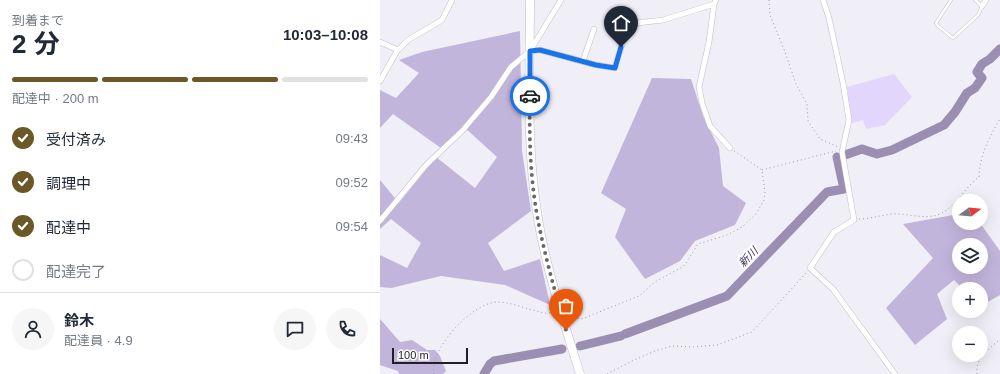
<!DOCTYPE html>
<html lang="ja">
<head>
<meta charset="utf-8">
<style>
	:root { --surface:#fff; --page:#f6f6f7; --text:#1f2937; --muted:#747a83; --line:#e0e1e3; --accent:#6a5826 }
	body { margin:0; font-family:Helvetica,"Noto Sans JP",sans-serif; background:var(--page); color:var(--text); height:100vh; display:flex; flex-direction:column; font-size:15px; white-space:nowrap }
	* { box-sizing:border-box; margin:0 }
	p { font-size:13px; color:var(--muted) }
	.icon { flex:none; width:22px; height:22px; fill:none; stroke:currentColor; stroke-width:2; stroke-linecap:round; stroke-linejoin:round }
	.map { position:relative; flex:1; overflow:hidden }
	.details { display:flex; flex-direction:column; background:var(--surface); width:380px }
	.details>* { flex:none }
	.needle { width:26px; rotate:74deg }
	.fabs { position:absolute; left:572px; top:194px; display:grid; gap:8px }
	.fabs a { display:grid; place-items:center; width:36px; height:36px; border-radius:50%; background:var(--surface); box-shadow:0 4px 16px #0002; font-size:20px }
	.scale { position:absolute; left:12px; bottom:10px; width:76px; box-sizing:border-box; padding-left:4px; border:2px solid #212023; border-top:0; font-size:11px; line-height:14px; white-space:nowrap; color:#212023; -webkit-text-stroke:3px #fff; paint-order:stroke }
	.pin { position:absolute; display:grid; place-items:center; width:34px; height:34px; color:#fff; margin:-41px -17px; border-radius:50% 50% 50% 0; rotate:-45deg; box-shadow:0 0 4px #0007 }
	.pin .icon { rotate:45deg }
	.courier { position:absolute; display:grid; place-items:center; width:40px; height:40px; margin:-20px; border:3px solid #1a73e8; border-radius:50%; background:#fff; color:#222; box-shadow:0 1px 5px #0007 }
	.overview em { font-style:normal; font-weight:700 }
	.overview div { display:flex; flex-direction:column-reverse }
	.overview { display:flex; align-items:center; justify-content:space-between; height:68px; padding:0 12px }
	h1 { font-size:26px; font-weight:700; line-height:30px }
	.bar { display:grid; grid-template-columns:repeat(4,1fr); gap:6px 4px; align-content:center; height:48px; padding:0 12px }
	.bar i { height:5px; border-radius:3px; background:var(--line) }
	.bar .on { background:var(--accent) }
	.bar p { grid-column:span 4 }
	.line { display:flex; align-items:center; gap:10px; padding:0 12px; border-top:1px solid var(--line) }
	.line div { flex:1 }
	.round { display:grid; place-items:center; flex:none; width:42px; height:42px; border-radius:21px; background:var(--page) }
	ol { padding:0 12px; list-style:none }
	li { display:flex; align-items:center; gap:12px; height:44px }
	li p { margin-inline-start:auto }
	li .icon { padding:4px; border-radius:50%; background:var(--accent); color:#fff; stroke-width:4 }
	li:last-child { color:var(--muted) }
	li i { width:22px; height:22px; border:2px solid var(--line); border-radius:50% }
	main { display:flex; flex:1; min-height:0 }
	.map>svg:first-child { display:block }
	.green { fill:#e2d6fd }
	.forest { fill:#c2b5dc; fill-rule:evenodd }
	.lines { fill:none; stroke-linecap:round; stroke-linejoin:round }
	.river { stroke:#9a8eb2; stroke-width:9 }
	.lane-casing { stroke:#c1bec6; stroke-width:3.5 }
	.street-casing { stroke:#c1bec6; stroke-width:6 }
	.primary-casing { stroke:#c1bec6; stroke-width:9 }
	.path { stroke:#9e9da3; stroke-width:1; stroke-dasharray:1 3; stroke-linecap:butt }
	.lane { stroke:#fff; stroke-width:2.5 }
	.street { stroke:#fff; stroke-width:5 }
	.primary { stroke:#fff; stroke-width:8 }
	.done { stroke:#69686d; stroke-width:4; stroke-dasharray:0 7.2 }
	.route { stroke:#1a73e8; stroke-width:5 }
	.labels { text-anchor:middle; stroke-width:4; stroke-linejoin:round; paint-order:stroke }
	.water-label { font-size:11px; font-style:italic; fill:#3f2c5d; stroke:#fff }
</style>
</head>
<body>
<main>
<section class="details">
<div class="overview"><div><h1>2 分</h1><p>到着まで</p></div><em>10:03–10:08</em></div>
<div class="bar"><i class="on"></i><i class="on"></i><i class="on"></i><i></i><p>配達中 · 200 m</p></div>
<ol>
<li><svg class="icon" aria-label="check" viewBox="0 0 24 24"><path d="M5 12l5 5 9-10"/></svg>受付済み<p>09:43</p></li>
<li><svg class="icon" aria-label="check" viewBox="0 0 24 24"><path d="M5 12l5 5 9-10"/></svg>調理中<p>09:52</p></li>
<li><svg class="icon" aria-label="check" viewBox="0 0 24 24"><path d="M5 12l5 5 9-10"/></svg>配達中<p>09:54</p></li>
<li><i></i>配達完了</li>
</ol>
<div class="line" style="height:72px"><a class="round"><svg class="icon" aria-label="person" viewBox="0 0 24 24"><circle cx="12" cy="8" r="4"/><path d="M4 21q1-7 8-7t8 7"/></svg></a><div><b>鈴木</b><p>配達員 · 4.9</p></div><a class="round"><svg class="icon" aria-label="chat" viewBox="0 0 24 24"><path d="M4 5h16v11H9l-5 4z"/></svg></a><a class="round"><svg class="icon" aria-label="phone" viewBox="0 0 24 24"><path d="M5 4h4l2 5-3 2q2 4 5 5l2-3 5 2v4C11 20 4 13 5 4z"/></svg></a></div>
</section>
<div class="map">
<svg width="620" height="374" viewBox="0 0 620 374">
	<rect width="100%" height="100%" fill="#f0eef6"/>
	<path class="green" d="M514,74l18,23 -27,28 -19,4 -3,-9 -11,3 -5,-36z"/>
	<path class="forest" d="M140,31l2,120 9,60 -43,32 16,28 36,-12 10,46 -45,-20 -64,-9 -50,12 -11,-1v-32l27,13 14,-25 -30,-24 -11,10v-49l19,23 37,-46 39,31 22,-31 -33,-30 -23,21 -48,-34 -13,14v-38l16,8 23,-25 -20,-13 23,-8z
		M272,78l39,1 12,37 16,32 4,38 23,17 -11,22 -40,16 -15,20 -35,18 -30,-42 11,-28 -25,-16z
		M579,214v9h21l20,28v44l-19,11v-17h-18l-9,-9 -17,14 10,25 -32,26 -29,-37 47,-50 -30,-34zM579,245h22v22h-22z
		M0,319l20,23 12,-2 15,10h8l5,6 6,15 -3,3h-44l-1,-3 -18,-6z"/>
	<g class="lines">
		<path class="river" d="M465,155l17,-6 15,5 15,-4 52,-25 11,-13 12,-19 8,-5 7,-10 -5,-6 5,-8 8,-5 10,-10
			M245,334l102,-38 100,-104 17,-3 -7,-32
			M200,346l41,-10
			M104,374l6,-10 4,-3 68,-12"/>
		<defs>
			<path id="lane" d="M571,0l-15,23 2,3 15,12 25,-23 4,-9 -7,-6"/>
			<path id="street" d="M336,0l-2,4 -5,38 -10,45 3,16 8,23 20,22
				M443,0l6,18 14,65 6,37 -7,32 12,68 -20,12 -24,36 23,21 62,85
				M602,6l4,-6
				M0,42l18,8
				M150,51l10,-1 56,15 19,3 12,-41 10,-4 26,-3 51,-16
				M203,61l11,-32
				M0,81l17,-30 11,-11 34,-20 10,-20
				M0,221l46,-56 36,-34 29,-34 20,-30 19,-16 31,-51"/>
			<path id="primary" d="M150,0c0,71 -4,142 7,212 8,54 27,110 43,162"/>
		</defs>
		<use href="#lane" class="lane-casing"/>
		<use href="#street" class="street-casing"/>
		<use href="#primary" class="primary-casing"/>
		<path class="path" d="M389,0l1,15 15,37 11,32 11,20 1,17 12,18 18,8
			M382,170l74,-19
			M479,219c11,0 22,-4 34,-5 16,-1 33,7 49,-1 15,-8 23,-26 37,-36 1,-23 10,-39 21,-58
			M190,316l12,3 57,-23 16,-14 29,-16 14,-22 29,-9 15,-8 14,-13 8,-14 1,-8 -3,-22 -29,-20
			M54,374c-5,-25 38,-71 63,-72 12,0 24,5 36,8 4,1 8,3 12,3 3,1 6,-1 9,-1
			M227,374l25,-13 23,-10 17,-5 21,1 24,-2 35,-13 55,-60
			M597,374c-2,-17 12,-24 23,-35"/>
		<use href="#lane" class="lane"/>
		<use href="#street" class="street"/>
		<use href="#primary" class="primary"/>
	</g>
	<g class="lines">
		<path class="done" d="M150,96c-1,40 0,79 7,119 7,38 18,77 29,115"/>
		<path class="route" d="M150,96v-45l10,-1 56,15 19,3 6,-21"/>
	</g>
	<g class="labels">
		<g class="water-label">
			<text transform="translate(368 257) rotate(-46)" y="4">新川</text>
		</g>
	</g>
</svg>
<div class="fabs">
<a><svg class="needle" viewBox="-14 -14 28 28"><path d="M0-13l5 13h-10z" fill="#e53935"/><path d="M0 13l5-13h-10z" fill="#747a83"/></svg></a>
<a><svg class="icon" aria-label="layers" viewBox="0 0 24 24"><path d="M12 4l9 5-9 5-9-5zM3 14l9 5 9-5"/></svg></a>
<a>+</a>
<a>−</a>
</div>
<div class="scale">100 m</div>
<div class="pin" style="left:186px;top:330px;background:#ea580c"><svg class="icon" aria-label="bag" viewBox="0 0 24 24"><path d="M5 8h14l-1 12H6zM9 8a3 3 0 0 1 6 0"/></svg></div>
<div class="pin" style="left:241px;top:47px;background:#1f2937"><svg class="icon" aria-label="home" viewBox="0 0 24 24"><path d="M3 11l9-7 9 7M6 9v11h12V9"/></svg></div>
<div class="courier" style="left:150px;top:96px"><svg class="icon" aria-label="car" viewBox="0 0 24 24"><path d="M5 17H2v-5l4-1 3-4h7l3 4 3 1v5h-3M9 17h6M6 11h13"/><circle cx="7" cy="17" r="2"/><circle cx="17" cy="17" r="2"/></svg></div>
</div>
</main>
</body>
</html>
